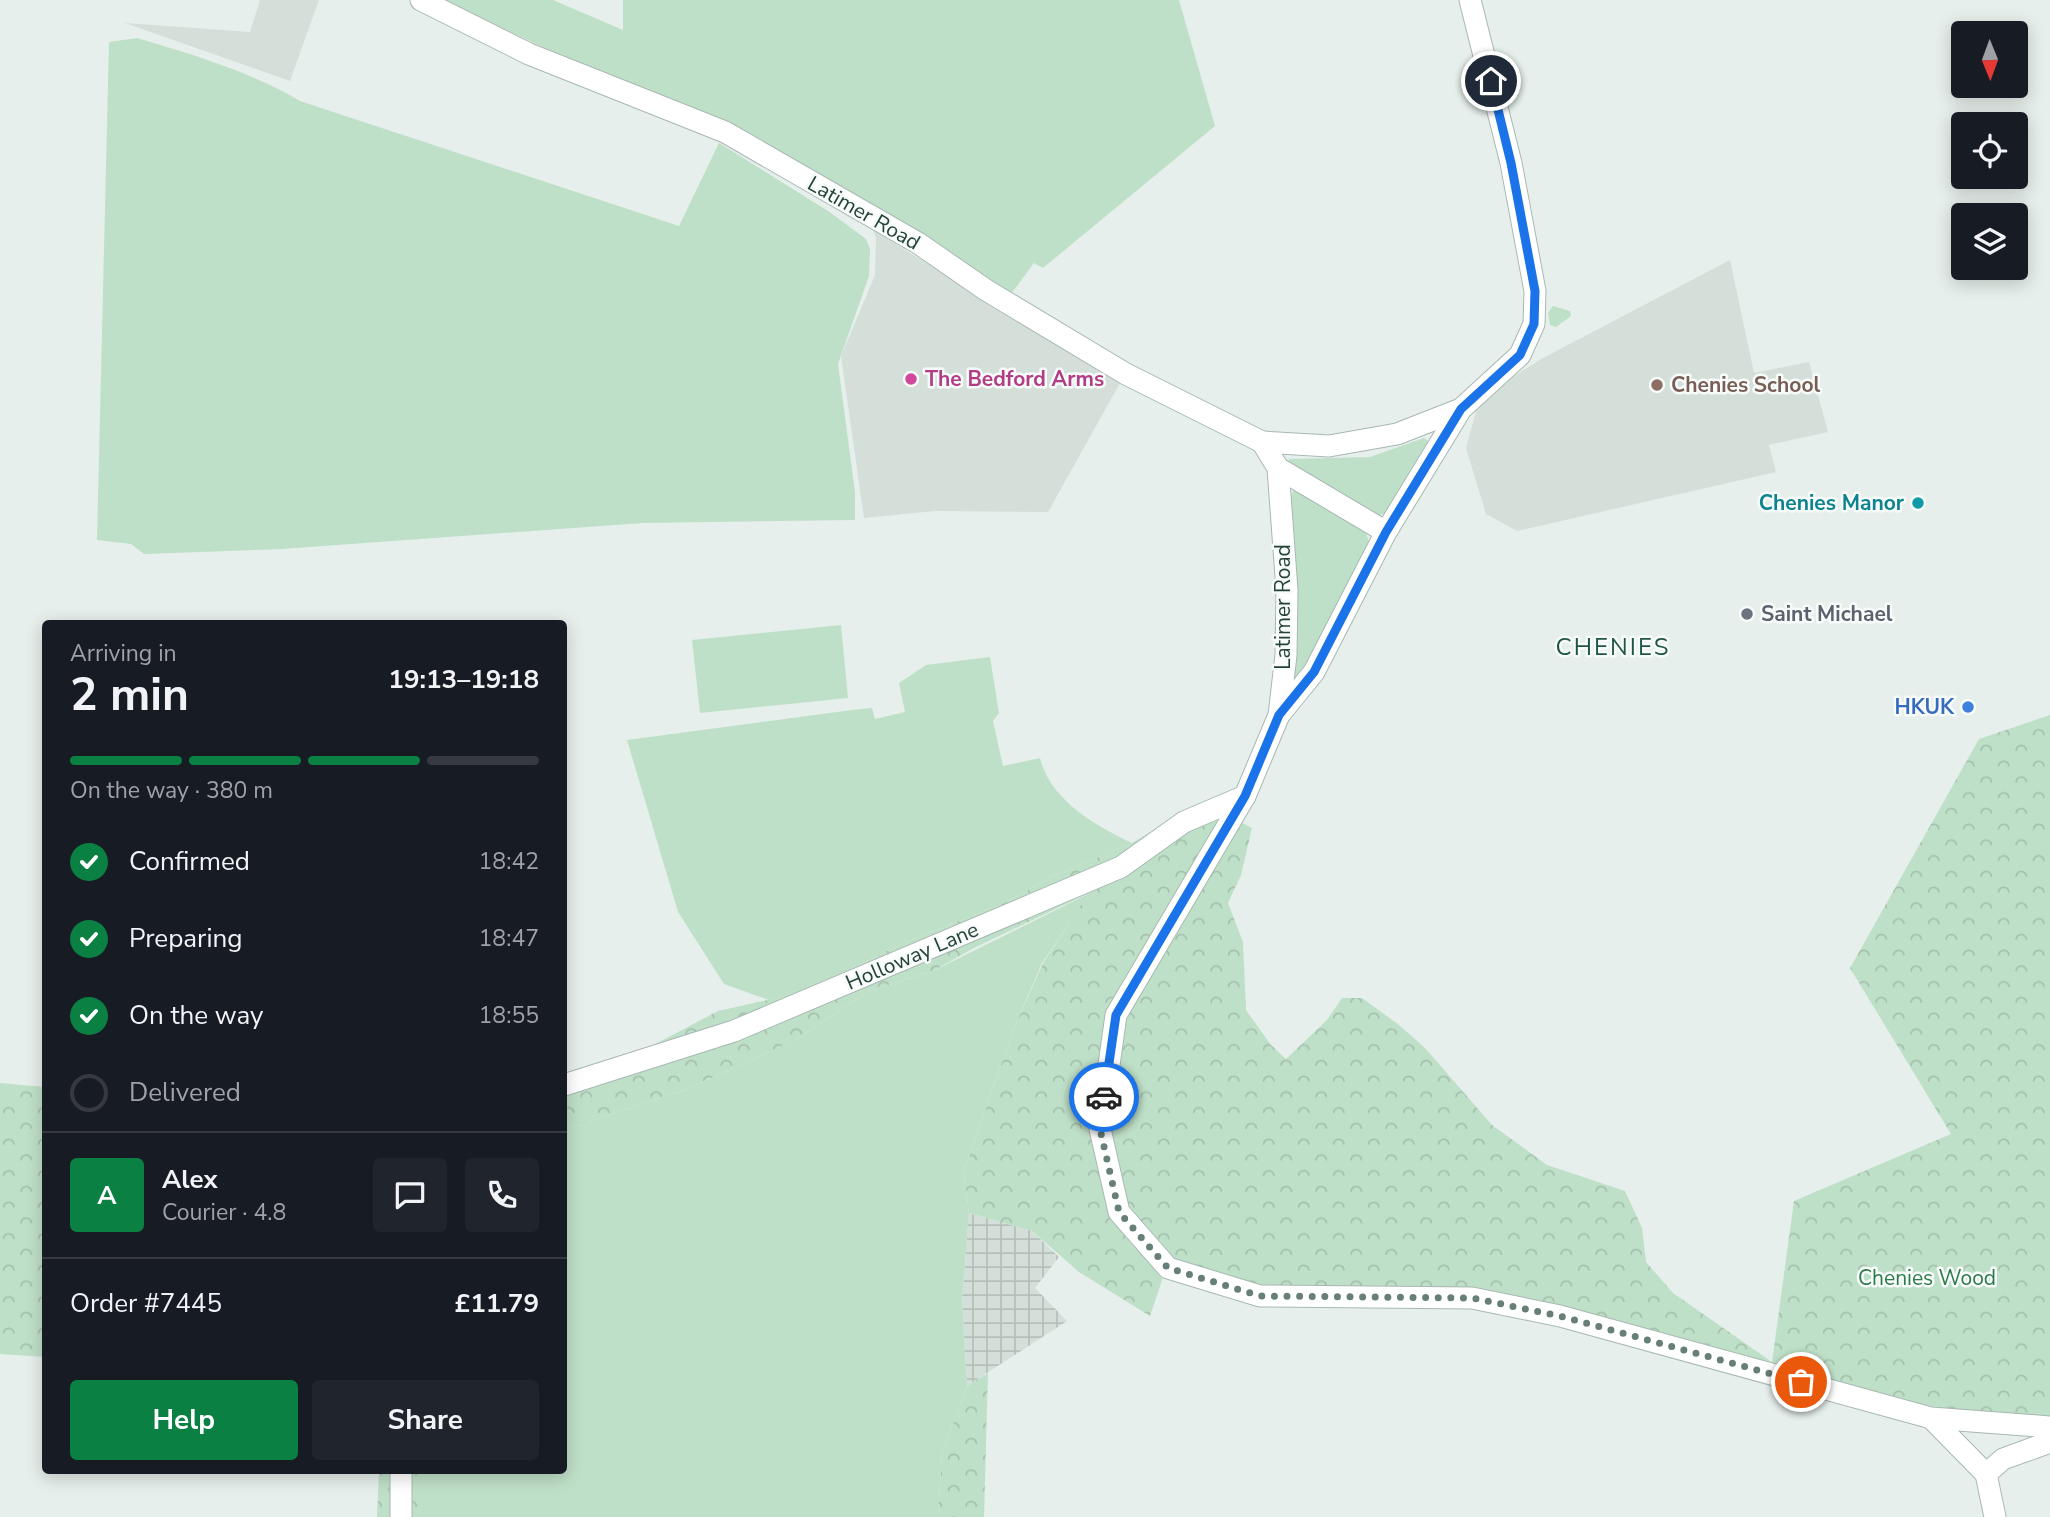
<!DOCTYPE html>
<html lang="en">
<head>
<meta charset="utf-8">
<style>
	:root { --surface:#171b24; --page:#20242c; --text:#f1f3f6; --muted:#9ea1a6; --line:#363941; --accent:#0b8043 }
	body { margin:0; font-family:"Nunito Sans",sans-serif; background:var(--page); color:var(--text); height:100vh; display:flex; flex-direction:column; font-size:26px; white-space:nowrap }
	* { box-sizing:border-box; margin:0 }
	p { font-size:23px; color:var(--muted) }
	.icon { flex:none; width:38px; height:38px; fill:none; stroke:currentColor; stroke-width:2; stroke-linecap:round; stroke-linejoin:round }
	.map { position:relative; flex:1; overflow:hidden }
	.drawer { position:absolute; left:42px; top:620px; width:525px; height:854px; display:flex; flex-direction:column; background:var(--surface); border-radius:7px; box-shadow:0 4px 18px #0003 }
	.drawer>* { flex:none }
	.needle { width:46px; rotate:179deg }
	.fabs { position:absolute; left:1951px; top:21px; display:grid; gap:14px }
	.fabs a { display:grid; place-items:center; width:77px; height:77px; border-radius:7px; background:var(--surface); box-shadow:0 4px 18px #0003; font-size:35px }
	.pin { position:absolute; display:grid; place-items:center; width:60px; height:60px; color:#fff; margin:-30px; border:4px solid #fff; border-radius:50%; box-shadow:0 2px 7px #0007 }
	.courier { position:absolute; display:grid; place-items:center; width:70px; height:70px; margin:-35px; border:5px solid #1a73e8; border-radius:50%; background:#fff; color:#222; box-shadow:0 2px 9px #0007 }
	.overview em { font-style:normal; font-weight:700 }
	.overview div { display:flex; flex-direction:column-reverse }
	.overview { display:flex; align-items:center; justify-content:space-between; height:119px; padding:0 28px }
	h1 { font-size:46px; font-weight:700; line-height:52px }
	.bar { display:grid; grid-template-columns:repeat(4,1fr); gap:10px 7px; align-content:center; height:84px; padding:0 28px }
	.bar i { height:9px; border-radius:5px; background:var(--line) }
	.bar .on { background:var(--accent) }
	.bar p { grid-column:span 4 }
	.line { display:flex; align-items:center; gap:18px; padding:0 28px; border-top:2px solid var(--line) }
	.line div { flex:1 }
	.round { display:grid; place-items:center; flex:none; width:74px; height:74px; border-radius:7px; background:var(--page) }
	ol { padding:0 28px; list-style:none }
	li { display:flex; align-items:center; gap:21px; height:77px }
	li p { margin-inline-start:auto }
	li .icon { padding:7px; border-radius:50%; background:var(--accent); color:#fff; stroke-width:4 }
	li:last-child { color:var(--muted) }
	li i { width:38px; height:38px; border:4px solid var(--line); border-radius:50% }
	.cta { display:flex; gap:14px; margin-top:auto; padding:14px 28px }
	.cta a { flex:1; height:80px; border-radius:7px; background:var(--accent); color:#fff; font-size:28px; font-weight:700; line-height:80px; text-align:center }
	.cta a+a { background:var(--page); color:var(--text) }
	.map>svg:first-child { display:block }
	.built { fill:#d4dfda }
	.industrial { fill:url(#industrial-grid) }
	.grass { fill:#bfe0c8 }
	.forest { fill:url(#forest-crowns) }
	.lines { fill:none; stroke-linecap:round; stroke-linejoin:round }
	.minor-casing { stroke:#a8b8b2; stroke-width:23 }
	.tertiary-casing { stroke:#a8b8b2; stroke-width:23 }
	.minor { stroke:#fff; stroke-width:21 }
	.tertiary { stroke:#fff; stroke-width:21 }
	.done { stroke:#687f78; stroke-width:7; stroke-dasharray:0 12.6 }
	.route { stroke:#1a73e8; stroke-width:9 }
	.hotel-dot { fill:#d1479c; stroke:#f7fbf9; stroke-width:2.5 }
	.education-dot { fill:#8d6e63; stroke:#f7fbf9; stroke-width:2.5 }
	.culture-dot { fill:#0f9aa8; stroke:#f7fbf9; stroke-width:2.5 }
	.worship-dot { fill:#6b7280; stroke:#f7fbf9; stroke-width:2.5 }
	.shop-dot { fill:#3f7fe0; stroke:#f7fbf9; stroke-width:2.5 }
	.labels { text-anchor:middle; stroke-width:5; stroke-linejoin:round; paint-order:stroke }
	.street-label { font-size:21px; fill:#24423a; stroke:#f7fbf9 }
	.hotel-label { font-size:21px; font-weight:bold; fill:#b23c85; stroke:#f7fbf9; text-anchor:start }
	.education-label { font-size:21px; font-weight:bold; fill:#785e54; stroke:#f7fbf9; text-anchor:start }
	.culture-label { font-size:21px; font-weight:bold; fill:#0d838f; stroke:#f7fbf9; text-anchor:end }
	.worship-label { font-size:21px; font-weight:bold; fill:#5b616d; stroke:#f7fbf9; text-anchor:start }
	.shop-label { font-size:21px; font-weight:bold; fill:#366cbe; stroke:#f7fbf9; text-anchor:end }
	.park-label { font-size:21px; fill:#2d7a4b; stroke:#f7fbf9 }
	.quarter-label { font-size:24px; letter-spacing:2px; fill:#1f5548; stroke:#f7fbf9 }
</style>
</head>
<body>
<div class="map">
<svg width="2050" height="1517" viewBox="0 0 2050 1517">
	<defs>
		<pattern id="industrial-grid" width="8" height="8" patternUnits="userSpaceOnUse" patternTransform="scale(1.75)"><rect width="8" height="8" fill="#d4dfda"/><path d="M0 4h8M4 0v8" fill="none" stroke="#b6c1bc"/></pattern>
		<pattern id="forest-crowns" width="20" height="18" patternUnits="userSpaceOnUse" patternTransform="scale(1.75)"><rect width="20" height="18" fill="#bfe0c8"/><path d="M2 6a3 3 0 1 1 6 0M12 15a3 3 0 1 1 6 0" fill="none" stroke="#a4c1ad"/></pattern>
	</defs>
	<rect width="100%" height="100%" fill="#e6efeb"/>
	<path class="built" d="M260,0h59l-29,81 -165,-58 125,9z
		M873,230l247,153 -72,129 -113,-1 -71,7 -23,-162 34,-81 1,-38z
		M1730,260l24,113 55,-11 19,70 -59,13 7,27 -259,59 -31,-17 -20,-66 14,-51 63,-39z"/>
	<path class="industrial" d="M969,1213l63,18 27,26 -24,31 32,33 -100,65 -5,-87z"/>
	<path class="grass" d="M441,0h112l70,30v-30h556l36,126 -172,142 -9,-5 -23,31 -372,-207 -94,-39z
		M137,38c57,17 112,33 163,63l379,125 40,-83 109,68 38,28 4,10 -1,27 -31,88 17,128v28l-212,3 -361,26 -138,5 -13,-10 -34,-4 12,-498z
		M1553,306l17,5 1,5 -15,11 -6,-2 -2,-12z
		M1424,438l4,3 -43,72 -9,4 -88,-53 1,-5 81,-2z
		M1294,489l71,39 4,15 -61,129 -13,7 -5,-180z
		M841,625l7,73 -148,15 -8,-73z
		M990,657l9,56 -6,8 10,45 37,-8c11,43 55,67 92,85l-79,33 -44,25 -110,44 -95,47 -35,8 -45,-16 -46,-72 -51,-172 225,-30 20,-2 3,11 30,-7 -6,-29 27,-18z
		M1090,893l-48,70 -28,65 -50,143 5,42 -7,86 5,87 -25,67 -4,64h-517v-47h143v-340l121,-40 112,-51 72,-48 64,-20z"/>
	<path class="forest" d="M2050,715v710l-137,-22 -141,-41 -124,-25 -122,-36 -264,-9 -92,-28 -49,-55 -17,-82 15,-111 116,-197 17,9 -11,47 -13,28 15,39 3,68 25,35 15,14 41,-39 15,-22h20l37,27 26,23 67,77 55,40 78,26 17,37 4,34 27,31 99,69 22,-161 157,-67 -101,-166 129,-229z
		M1191,808l12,15 22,-3 -114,193 -16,116 19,85 51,57 -15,45 -71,-44 -47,-41 -63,-18 -5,-42 50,-143 29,-65 46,-70 -115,55 -41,23 -64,20 -72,48 -112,51 -121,40v-47l63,-24 91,-48 86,-19 95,-47 110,-44 44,-25 79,-33z
		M0,1083l45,4v270l-45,-3z
		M988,1373l-4,144h-46l4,-64 25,-67z
		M379,1470h42v47h-44z"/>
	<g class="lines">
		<defs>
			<path id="minor" d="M1262,442l67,4 68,-12 64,-25
				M1278,468l108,64
				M1279,715l35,-43 72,-140 75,-123 59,-54 14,-31 1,-33 -24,-128 -41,-163
				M564,1085l170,-54 387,-164 63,-45 61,-26
				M1931,1418l55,56 9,43
				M1986,1474l17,-15 47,-17
				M401,1517v-47"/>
			<path id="tertiary" d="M421,0l108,54 196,78 193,111 68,47 140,84 136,68 16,26 9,122 -1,65 -7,60 -34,81 -129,219 -16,114 19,83 49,56 92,28 212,2 88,18 371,102 119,9"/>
		</defs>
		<use href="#minor" class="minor-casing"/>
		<use href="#tertiary" class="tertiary-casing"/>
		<use href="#minor" class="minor"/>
		<use href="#tertiary" class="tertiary"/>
	</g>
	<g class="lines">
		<path class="done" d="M1104,1097l-4,32 19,83 49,56 92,28 212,2 88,18 241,66"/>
		<path class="route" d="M1104,1097l12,-82 129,-219 34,-81 35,-43 72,-140 75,-123 59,-54 14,-31 1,-33 -24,-128 -20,-82"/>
	</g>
	<circle class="hotel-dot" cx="911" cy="379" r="7"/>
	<circle class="education-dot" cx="1657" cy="385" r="7"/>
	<circle class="culture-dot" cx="1918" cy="503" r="7"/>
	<circle class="worship-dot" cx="1747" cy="614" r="7"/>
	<circle class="shop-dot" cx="1968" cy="707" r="7"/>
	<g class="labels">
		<g class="street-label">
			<text transform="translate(864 213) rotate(30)" y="7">Latimer Road</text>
			<text transform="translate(1283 607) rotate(-90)" y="7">Latimer Road</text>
			<text transform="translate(912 956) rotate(-23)" y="7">Holloway Lane</text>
		</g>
		<g class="hotel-label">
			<text x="925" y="386">The Bedford Arms</text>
		</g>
		<g class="education-label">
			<text x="1671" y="392">Chenies School</text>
		</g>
		<g class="culture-label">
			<text x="1904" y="510">Chenies Manor</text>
		</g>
		<g class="worship-label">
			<text x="1761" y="621">Saint Michael</text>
		</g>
		<g class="shop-label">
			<text x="1954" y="714">HKUK</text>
		</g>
		<g class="park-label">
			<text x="1927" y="1285">Chenies Wood</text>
		</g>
		<g class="quarter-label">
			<text x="1613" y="655">CHENIES</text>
		</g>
	</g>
</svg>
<div class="fabs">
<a><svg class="needle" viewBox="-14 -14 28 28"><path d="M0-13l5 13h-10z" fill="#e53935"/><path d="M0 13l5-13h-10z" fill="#9ea1a6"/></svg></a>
<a><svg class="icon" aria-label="locate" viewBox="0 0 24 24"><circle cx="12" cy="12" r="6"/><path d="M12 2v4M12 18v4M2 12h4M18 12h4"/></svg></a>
<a><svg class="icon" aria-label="layers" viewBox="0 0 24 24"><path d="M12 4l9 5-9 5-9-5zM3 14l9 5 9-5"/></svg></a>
</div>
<div class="pin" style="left:1801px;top:1382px;background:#ea580c"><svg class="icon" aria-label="bag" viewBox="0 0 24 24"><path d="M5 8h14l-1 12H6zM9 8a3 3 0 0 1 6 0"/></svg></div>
<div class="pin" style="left:1491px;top:81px;background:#1f2937"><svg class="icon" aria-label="home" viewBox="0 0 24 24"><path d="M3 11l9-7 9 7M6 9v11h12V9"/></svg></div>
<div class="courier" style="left:1104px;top:1097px"><svg class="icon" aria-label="car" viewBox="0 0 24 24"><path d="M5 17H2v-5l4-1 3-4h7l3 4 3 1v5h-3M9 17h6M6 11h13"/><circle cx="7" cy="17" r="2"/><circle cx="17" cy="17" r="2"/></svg></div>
<section class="drawer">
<div class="overview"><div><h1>2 min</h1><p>Arriving in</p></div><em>19:13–19:18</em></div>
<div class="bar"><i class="on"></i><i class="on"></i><i class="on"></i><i></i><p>On the way · 380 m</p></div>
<ol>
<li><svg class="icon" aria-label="check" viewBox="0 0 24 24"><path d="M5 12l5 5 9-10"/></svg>Confirmed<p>18:42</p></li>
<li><svg class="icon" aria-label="check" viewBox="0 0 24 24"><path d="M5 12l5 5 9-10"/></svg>Preparing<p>18:47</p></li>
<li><svg class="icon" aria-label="check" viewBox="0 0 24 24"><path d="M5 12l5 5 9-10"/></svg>On the way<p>18:55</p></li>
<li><i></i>Delivered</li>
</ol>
<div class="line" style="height:126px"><b class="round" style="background:var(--accent);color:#fff">A</b><div><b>Alex</b><p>Courier · 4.8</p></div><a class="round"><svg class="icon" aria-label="chat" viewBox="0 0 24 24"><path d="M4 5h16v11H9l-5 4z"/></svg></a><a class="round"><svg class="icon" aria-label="phone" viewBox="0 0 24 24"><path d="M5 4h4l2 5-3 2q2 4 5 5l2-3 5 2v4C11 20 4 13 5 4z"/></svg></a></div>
<div class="line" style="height:91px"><div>Order #7445</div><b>£11.79</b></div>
<div class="cta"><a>Help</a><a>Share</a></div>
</section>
</div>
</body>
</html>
